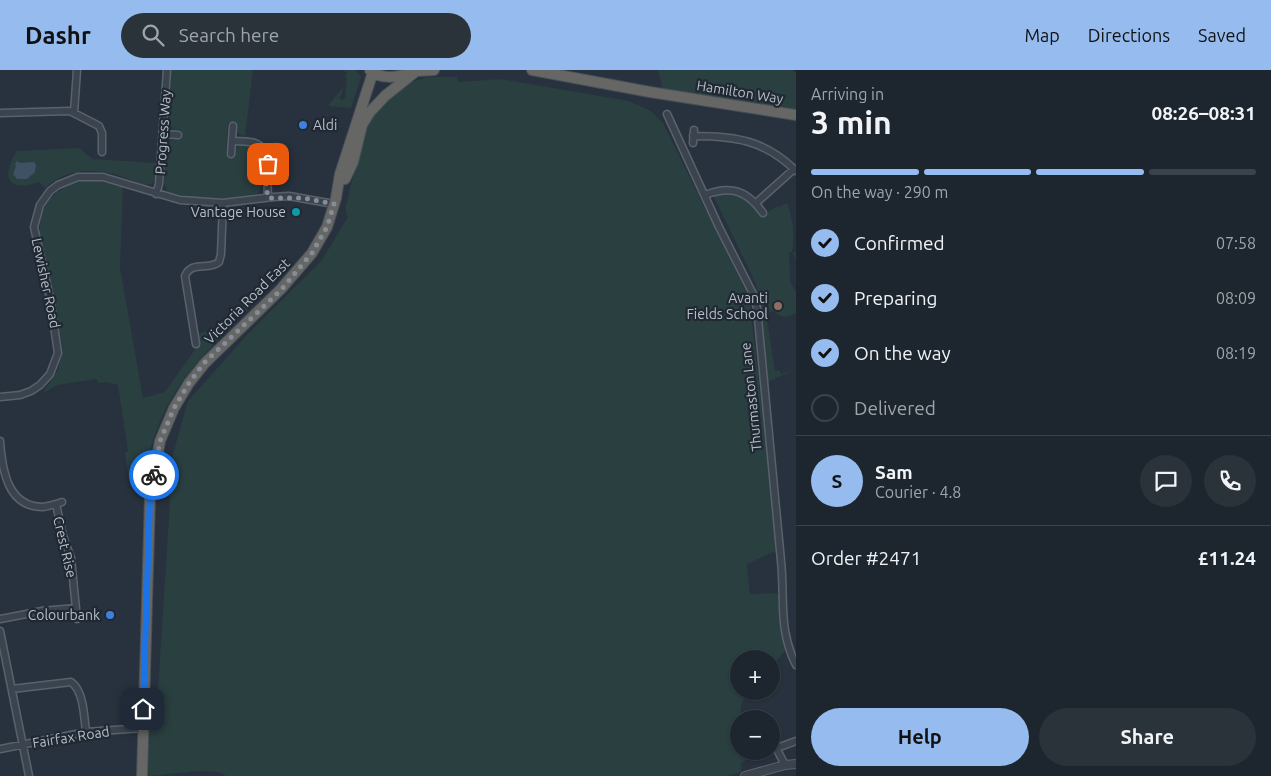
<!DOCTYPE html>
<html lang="en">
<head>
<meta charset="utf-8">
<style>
	:root { --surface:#1d262e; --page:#2a323a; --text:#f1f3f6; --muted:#a0a5aa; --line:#3b434a; --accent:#96bcef }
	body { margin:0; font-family:Ubuntu,sans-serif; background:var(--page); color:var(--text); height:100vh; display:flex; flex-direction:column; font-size:19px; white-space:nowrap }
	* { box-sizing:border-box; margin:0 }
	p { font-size:16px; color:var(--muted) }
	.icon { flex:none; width:28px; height:28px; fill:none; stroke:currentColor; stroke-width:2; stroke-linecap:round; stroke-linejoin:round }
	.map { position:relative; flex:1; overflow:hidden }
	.panel { display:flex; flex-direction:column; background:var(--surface); width:475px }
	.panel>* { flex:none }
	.buttons { position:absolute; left:730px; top:580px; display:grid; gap:10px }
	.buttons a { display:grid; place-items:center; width:50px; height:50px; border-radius:50%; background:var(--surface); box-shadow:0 1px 4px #0004,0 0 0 1px var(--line); font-size:25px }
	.pin { position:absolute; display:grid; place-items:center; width:42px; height:42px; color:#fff; margin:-21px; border-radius:10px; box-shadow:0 2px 8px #0006 }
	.courier { position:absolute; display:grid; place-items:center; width:50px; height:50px; margin:-25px; border:4px solid #1a73e8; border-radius:50%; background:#fff; color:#222; box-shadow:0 1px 6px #0007 }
	.overview em { font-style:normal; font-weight:600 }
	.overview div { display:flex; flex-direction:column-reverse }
	.overview { display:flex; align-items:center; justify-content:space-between; height:85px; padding:0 15px }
	h1 { font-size:32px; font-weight:600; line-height:38px }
	.bar { display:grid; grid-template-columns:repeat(4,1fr); gap:8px 5px; align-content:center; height:60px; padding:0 15px }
	.bar i { height:6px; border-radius:4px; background:var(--line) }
	.bar .selected { background:var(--accent) }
	.bar p { grid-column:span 4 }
	.line { display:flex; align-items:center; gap:12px; padding:0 15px; border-top:1px solid var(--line) }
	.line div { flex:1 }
	.round { display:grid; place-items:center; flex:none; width:52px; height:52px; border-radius:26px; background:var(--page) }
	ol { padding:0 15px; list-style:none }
	li { display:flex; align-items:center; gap:15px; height:55px }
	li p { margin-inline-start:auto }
	li .icon { padding:5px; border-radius:50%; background:var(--accent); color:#111; stroke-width:4 }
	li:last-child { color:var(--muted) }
	li i { width:28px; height:28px; border:2px solid var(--line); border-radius:50% }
	.cta { display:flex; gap:10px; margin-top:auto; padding:10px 15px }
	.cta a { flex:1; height:58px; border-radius:30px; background:var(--accent); color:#111; font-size:20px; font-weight:600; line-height:58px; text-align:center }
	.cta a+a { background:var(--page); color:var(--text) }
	header { display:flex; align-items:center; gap:30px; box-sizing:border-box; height:70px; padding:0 25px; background:var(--accent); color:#111 }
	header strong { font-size:24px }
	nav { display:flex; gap:28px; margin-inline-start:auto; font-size:18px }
	.search { width:350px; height:45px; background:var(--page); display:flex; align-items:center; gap:12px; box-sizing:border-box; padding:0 18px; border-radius:28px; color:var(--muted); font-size:19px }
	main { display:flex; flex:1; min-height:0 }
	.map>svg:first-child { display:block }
	.green { fill:#2a3f40 }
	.water { fill:#3f5165 }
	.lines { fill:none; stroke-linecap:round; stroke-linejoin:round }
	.minor-casing { stroke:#59626c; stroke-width:9 }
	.tertiary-casing { stroke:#59626c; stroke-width:10 }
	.trunk-casing { stroke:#464f59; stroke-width:12 }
	.minor { stroke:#3b444e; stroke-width:6 }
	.tertiary { stroke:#3b444e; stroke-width:8 }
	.trunk { stroke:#666664; stroke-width:10 }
	.done { stroke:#858e98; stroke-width:5; stroke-dasharray:0 9 }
	.route { stroke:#1a73e8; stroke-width:6 }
	.shop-dot { fill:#3f7fe0; stroke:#202933; stroke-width:2 }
	.culture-dot { fill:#0f9aa8; stroke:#202933; stroke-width:2 }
	.education-dot { fill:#8d6e63; stroke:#202933; stroke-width:2 }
	.labels { text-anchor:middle; stroke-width:4.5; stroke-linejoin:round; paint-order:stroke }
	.street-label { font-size:14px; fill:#b8bfc9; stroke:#202933 }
	.poi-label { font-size:14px; fill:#b8bfc9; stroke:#202933; text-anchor:end }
</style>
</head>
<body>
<header>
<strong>Dashr</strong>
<div class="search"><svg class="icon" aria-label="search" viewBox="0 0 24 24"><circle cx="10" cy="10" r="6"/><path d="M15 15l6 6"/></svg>Search here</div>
<nav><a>Map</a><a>Directions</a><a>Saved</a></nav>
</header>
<main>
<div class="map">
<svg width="796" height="706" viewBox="0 0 796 706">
	<rect width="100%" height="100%" fill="#27323e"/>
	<path class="green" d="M171,0h82l-8,67 -6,-3 -2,-3v-7l-9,-1 -2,32 8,1 2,-8c4,-3 6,-3 11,-2 20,3 19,34 11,47 -21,9 -71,7 -91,-2l-3,-9 3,-37 4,-5 8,-1 1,-9 -7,-1 -4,-6z
		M343,0h13l5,7 -10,31 -23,-2 15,-19 -1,7 -3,4 3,2 3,-2 2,-20 -2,-2 2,-3z
		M658,0h134l4,3v42l-132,-22z
		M429,7h28l1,5 43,-3 128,22 22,10 12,12 86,175 22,187 5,66 -29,13 3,30 30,-1 1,38 4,20 -14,16v-8h-32v32h11c-7,8 -13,17 -7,28h-4v32h7v9l-5,3v9l-15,4h-500c-14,-11 -60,0 -79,0l2,-61 2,-10 3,-2 3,4 16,-253 15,-53 57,-64 77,-77 26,-43 -2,-4v-7c11,-42 14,-90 54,-117 10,-6 18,-10 29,-12z
		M79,78l14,11 63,4 -1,17 -3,4c-8,3 -18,-3 -26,-6 -27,-10 -59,-11 -81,10l-6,-6c-31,11 -39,-5 -22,-31z
		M82,111h17l24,6 -3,81 23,130 22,-6 34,-48 -1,-10 21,-6 38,-32 -5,10c-58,57 -95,91 -108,175h-15l-4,-29 3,-1 -10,-66 -11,-3 -9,1 -1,-4 -40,6 -12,7 -1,-1 14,-21 5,-22 -23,-113c-2,-31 14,-46 42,-54z
		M721,123c21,1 28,7 40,23l17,-10 1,1 8,-4c6,16 8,31 5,49l4,1v6l-4,-7h-3l1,30 6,10v21c-8,4 -15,6 -22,-2l-8,2 9,58 4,-1 2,4 15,-5 -28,13 -12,-98 -43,-89z"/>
	<path class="water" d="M17,91l3,2 14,-1 2,3 -1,7 -8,7h-10l-4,-5 3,-8 -1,-2z"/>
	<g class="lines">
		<defs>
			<path id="minor" d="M0,43l70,-2 29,15 3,7v19
				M74,43l3,-43
				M667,44l52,113 34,67 4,14c8,85 16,169 24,253 4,38 -3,68 15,104
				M163,64l15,1
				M693,66c42,0 72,4 103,35
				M232,71c7,0 16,0 23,2 19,7 11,39 13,54
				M693,73l1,-13
				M266,83l10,-6
				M231,84l2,-28
				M156,124l3,-10 8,-114
				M705,125c25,-10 42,-5 58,18
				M756,133l38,-34
				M196,274l-11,-68c7,-16 23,-5 34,-14l2,-8 2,-51
				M0,327l20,-2 11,-4 9,-6 10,-11 8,-21 -8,-55 -16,-71 6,-22 10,-14 8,-6 20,-8h25l77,23 43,3 50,-6 16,-1 45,8
				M0,371c2,28 7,66 43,66 6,-1 13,-3 19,-5
				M56,434l7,32 8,22 6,61
				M0,549l42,-8 34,-3
				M0,561l29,145
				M12,619l59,-7c13,9 13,35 15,50
				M771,668l14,27
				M777,678l19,-7
				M0,679l86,-17 57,-4"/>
			<path id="tertiary" d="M745,706l40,-11 11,-1"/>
			<path id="trunk" d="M370,0c11,10 26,7 39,4
				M532,0l118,22 146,23
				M417,1l17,-1
				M345,109l8,-17 9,-37 8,-13 15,-16 30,-24
				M142,706l8,-279 10,-56 14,-33 15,-25 16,-20 76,-74 31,-36 15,-26 9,-29 4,-24 33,-102"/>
		</defs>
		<use href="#minor" class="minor-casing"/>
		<use href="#tertiary" class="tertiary-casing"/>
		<use href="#trunk" class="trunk-casing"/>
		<use href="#minor" class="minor"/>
		<use href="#tertiary" class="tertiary"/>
		<use href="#trunk" class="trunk"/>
	</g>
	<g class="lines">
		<path class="done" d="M154,405l6,-34 14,-33 15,-25 15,-20 77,-73 31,-37 15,-26 7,-23 -31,-6h-35l-2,-14 2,-20"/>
		<path class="route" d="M143,639l7,-212 4,-22"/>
	</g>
	<g class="shop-dot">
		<circle cx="303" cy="55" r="5"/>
		<circle cx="110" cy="545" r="5"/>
	</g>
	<circle class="culture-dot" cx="296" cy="142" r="5"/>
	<circle class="education-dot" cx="778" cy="236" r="5"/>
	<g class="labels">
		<g class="street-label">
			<text transform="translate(740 22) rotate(9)" y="5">Hamilton Way</text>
			<text transform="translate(163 62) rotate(-86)" y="5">Progress Way</text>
			<text transform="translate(46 213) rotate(78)" y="5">Lewisher Road</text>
			<text transform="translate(247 231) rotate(-45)" y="5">Victoria Road East</text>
			<text transform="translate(751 327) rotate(-96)" y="5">Thurmaston Lane</text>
			<text transform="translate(65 477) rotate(77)" y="5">Crest Rise</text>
			<text transform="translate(71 667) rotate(-9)" y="5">Fairfax Road</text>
		</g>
		<g class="poi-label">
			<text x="313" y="60" text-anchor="start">Aldi</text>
			<text x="286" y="147">Vantage House</text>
			<text x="768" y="233">Avanti<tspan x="768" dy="16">Fields School</tspan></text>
			<text x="100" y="550">Colourbank</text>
		</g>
	</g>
</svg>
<div class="buttons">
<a>+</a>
<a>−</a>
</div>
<div class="pin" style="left:268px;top:94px;background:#ea580c"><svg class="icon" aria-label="bag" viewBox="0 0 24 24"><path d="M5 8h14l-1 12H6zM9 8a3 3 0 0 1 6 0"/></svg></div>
<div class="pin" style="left:143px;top:639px;background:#1f2937"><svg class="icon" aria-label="home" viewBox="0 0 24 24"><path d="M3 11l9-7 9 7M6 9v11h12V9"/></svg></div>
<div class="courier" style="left:154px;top:405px"><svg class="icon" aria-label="bike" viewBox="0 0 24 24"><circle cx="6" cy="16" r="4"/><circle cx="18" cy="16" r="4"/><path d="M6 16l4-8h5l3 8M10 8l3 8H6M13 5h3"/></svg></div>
</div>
<section class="panel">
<div class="overview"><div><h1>3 min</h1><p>Arriving in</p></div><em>08:26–08:31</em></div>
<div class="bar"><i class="selected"></i><i class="selected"></i><i class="selected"></i><i></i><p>On the way · 290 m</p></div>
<ol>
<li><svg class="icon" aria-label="check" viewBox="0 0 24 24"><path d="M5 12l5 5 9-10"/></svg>Confirmed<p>07:58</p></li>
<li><svg class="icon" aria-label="check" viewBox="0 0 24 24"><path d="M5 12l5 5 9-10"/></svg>Preparing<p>08:09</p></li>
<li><svg class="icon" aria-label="check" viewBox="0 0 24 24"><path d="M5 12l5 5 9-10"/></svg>On the way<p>08:19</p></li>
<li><i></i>Delivered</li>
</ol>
<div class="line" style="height:90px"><b class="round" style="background:var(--accent);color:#111">S</b><div><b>Sam</b><p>Courier · 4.8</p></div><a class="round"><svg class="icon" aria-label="chat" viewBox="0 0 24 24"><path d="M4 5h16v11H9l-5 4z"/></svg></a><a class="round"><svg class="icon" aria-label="phone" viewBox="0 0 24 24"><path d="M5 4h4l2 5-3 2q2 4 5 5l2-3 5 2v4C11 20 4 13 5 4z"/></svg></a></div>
<div class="line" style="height:65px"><div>Order #2471</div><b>£11.24</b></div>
<div class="cta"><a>Help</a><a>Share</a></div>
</section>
</main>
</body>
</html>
